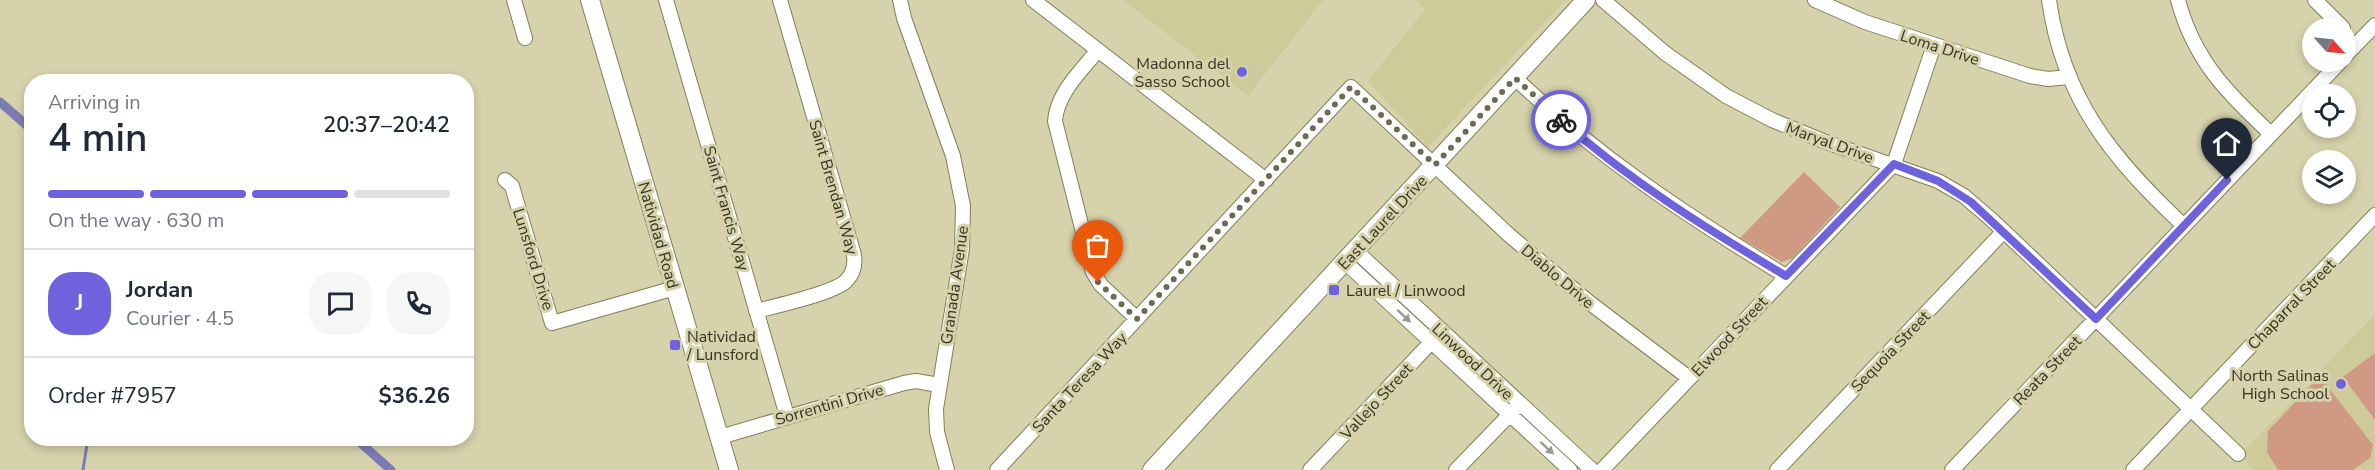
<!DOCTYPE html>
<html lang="en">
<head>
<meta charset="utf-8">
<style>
	:root { --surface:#fff; --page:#f6f6f7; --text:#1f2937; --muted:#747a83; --line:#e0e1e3; --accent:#6f63dd }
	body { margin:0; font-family:"Nunito Sans",sans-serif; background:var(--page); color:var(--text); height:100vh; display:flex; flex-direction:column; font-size:22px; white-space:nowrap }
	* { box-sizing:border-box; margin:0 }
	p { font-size:20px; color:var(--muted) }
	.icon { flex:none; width:33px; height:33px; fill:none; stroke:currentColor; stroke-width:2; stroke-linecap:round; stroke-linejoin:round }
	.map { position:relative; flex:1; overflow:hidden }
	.sheet { position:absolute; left:24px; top:74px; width:450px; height:372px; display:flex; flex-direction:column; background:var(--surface); border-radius:24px; box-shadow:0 3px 9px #0003 }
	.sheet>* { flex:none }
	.needle { width:39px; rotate:117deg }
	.buttons { position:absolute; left:2302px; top:18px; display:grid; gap:12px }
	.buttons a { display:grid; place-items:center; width:54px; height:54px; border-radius:50%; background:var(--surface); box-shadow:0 3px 9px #0003; font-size:30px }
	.pin { position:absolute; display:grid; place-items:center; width:51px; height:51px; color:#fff; margin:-62px -26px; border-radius:50% 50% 50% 0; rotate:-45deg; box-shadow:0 0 6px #0007 }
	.pin .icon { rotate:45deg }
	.courier { position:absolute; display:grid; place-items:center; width:60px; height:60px; margin:-30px; border:4px solid #6f63dd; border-radius:50%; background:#fff; color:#222; box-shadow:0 2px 8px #0007 }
	.head em { font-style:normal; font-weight:600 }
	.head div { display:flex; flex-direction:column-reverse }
	.head { display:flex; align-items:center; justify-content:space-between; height:102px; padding:0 24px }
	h1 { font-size:39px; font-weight:600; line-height:45px }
	.bar { display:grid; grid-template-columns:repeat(4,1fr); gap:9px 6px; align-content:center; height:72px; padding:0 24px }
	.bar i { height:8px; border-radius:4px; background:var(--line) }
	.bar .on { background:var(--accent) }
	.bar p { grid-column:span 4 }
	.line { display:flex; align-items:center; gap:15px; padding:0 24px; border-top:2px solid var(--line) }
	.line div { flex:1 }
	.round { display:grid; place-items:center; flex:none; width:63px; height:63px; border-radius:24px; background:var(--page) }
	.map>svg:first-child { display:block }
	.built { fill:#ceca9a }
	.green { fill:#cf9983 }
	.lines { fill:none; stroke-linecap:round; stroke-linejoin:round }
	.stream { stroke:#7c7cb4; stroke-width:3 }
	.canal { stroke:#7c7cb4; stroke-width:9 }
	.minor-casing { stroke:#827f5a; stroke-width:16 }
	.major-casing { stroke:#827f5a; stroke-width:20 }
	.minor { stroke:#fff; stroke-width:14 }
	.major { stroke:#fff; stroke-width:18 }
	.oneway { fill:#9a9991 }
	.done { stroke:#6d6b53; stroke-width:6; stroke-dasharray:0 10.8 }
	.route { stroke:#6f63dd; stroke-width:8 }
	.poi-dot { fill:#6f63dd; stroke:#d6d2ab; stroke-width:2 }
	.labels { text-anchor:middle; stroke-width:6; stroke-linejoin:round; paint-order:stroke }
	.street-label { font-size:16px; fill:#353323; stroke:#d6d2ab }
	.poi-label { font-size:16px; fill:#353323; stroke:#d6d2ab; text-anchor:end }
</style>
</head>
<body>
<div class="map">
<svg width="2375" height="470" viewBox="0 0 2375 470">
	<rect width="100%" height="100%" fill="#d6d2ab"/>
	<path class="built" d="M1123,0h200l-75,96z
		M1415,0h150l-137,147 -60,-66 57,-72z
		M2375,314v156h-121l-14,-15z"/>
	<path class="green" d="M1804,172l36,35 -47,51 -11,4 -42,-24z
		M2375,353v67l-32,-43z
		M2318,378h3l52,67 -3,13 -17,12h-75l-11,-18 1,-21z"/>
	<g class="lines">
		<path class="stream" d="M83,470l5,-32"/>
		<path class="canal" d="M0,102l32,28
			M355,438l36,32"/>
		<defs>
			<path id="minor" d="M514,0l11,38
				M666,0l121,416
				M900,0l4,18 49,138 10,50 -1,43 -26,160 1,23 10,38
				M1033,0l233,180
				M1603,0l62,53 61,43 46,24 51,21 115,40 26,15 29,25 245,233
				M1815,0l50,22 165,54 18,3 21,-2
				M2049,0c14,100 64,159 134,225
				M2178,0c16,60 49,93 93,134
				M2315,0l28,28
				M1098,50c-17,21 -41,43 -43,71l38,151 8,13 36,34
				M2346,55l29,-30
				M1515,78c85,81 171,137 271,198
				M505,180l7,6 40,137 123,-35
				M1356,251l236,219
				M1345,262l225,208
				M756,311c20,-5 78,-18 90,-30 9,-9 10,-19 7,-30l-73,-251
				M720,437l184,-54 12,-2 23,4
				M997,470l354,-383 158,148 81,68 99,75
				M1310,470l128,-135
				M1456,470l60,-62
				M1602,470l292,-306 40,-119
				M1777,470l227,-239
				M1952,470l388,-408
				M2133,470l242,-255"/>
			<path id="major" d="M590,0l139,470
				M1152,470l434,-470"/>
		</defs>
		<use href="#minor" class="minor-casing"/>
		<use href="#major" class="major-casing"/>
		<use href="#minor" class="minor"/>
		<use href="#major" class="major"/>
	</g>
	<defs><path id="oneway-solid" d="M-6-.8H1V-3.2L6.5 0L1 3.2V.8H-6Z" transform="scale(1.5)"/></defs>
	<g class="oneway">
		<use href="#oneway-solid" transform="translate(1404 316) rotate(43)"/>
		<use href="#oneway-solid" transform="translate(1547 448) rotate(43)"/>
	</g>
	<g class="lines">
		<path class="done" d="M1098,282l39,37 214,-232 84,78 80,-87 46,42"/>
		<path class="route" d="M1561,120c69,61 146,109 225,156l108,-112 44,17 33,21 125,117 131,-139"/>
	</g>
	<g class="poi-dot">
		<circle cx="1242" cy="72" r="6"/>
		<rect x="1328" y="284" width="12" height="12" rx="3"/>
		<rect x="669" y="339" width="12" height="12" rx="3"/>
		<circle cx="2341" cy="384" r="6"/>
	</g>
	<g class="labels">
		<g class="street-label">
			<text transform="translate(1940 47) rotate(18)" y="6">Loma Drive</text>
			<text transform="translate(1830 142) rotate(20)" y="6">Maryal Drive</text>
			<text transform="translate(834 187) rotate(74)" y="6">Saint Brendan Way</text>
			<text transform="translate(727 208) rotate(74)" y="6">Saint Francis Way</text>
			<text transform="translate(1382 222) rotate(-47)" y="6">East Laurel Drive</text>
			<text transform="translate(659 235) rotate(74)" y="6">Natividad Road</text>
			<text transform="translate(534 259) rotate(73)" y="6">Lunsford Drive</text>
			<text transform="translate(1558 276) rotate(40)" y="6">Diablo Drive</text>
			<text transform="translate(954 285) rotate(-82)" y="6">Granada Avenue</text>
			<text transform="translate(2291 304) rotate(-46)" y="6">Chaparral Street</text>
			<text transform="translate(1729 336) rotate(-47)" y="6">Elwood Street</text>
			<text transform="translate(1890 351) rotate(-46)" y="6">Sequoia Street</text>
			<text transform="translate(1473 361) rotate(43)" y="6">Linwood Drive</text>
			<text transform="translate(2047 370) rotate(-46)" y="6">Reata Street</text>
			<text transform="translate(1079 382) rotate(-47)" y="6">Santa Teresa Way</text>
			<text transform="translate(1376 401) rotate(-47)" y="6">Vallejo Street</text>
			<text transform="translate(829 404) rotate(-16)" y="6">Sorrentini Drive</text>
		</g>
		<g class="poi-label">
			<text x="1230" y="69">Madonna del<tspan x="1230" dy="18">Sasso School</tspan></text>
			<text x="1346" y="296" text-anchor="start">Laurel / Linwood</text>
			<text x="687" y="342" text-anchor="start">Natividad<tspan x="687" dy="18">/ Lunsford</tspan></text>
			<text x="2329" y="381">North Salinas<tspan x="2329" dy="18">High School</tspan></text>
		</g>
	</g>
</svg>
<div class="buttons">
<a><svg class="needle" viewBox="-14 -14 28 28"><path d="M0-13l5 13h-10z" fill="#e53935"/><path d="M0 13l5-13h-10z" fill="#747a83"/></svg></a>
<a><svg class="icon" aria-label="locate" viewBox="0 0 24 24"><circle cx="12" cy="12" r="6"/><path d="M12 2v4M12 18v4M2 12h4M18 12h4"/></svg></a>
<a><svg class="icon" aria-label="layers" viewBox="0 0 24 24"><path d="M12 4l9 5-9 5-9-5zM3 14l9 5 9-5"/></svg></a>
</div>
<div class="pin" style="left:1098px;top:282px;background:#ea580c"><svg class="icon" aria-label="bag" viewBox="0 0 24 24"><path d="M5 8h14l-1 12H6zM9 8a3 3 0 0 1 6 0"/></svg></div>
<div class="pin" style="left:2227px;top:180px;background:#1f2937"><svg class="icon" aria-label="home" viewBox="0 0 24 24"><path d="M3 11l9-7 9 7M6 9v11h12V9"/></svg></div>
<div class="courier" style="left:1561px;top:120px"><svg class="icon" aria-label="bike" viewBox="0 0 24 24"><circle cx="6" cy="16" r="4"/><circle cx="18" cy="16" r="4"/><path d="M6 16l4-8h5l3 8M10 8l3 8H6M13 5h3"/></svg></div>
<section class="sheet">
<div class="head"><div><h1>4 min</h1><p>Arriving in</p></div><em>20:37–20:42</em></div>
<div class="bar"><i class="on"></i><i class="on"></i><i class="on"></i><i></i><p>On the way · 630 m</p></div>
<div class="line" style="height:108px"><b class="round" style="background:var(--accent);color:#fff">J</b><div><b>Jordan</b><p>Courier · 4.5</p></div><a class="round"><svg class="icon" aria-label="chat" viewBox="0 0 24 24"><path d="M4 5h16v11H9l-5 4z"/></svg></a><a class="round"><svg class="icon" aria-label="phone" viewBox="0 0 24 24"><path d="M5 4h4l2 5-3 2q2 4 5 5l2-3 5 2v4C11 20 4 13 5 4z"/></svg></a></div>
<div class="line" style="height:78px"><div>Order #7957</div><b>$36.26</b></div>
</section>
</div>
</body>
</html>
